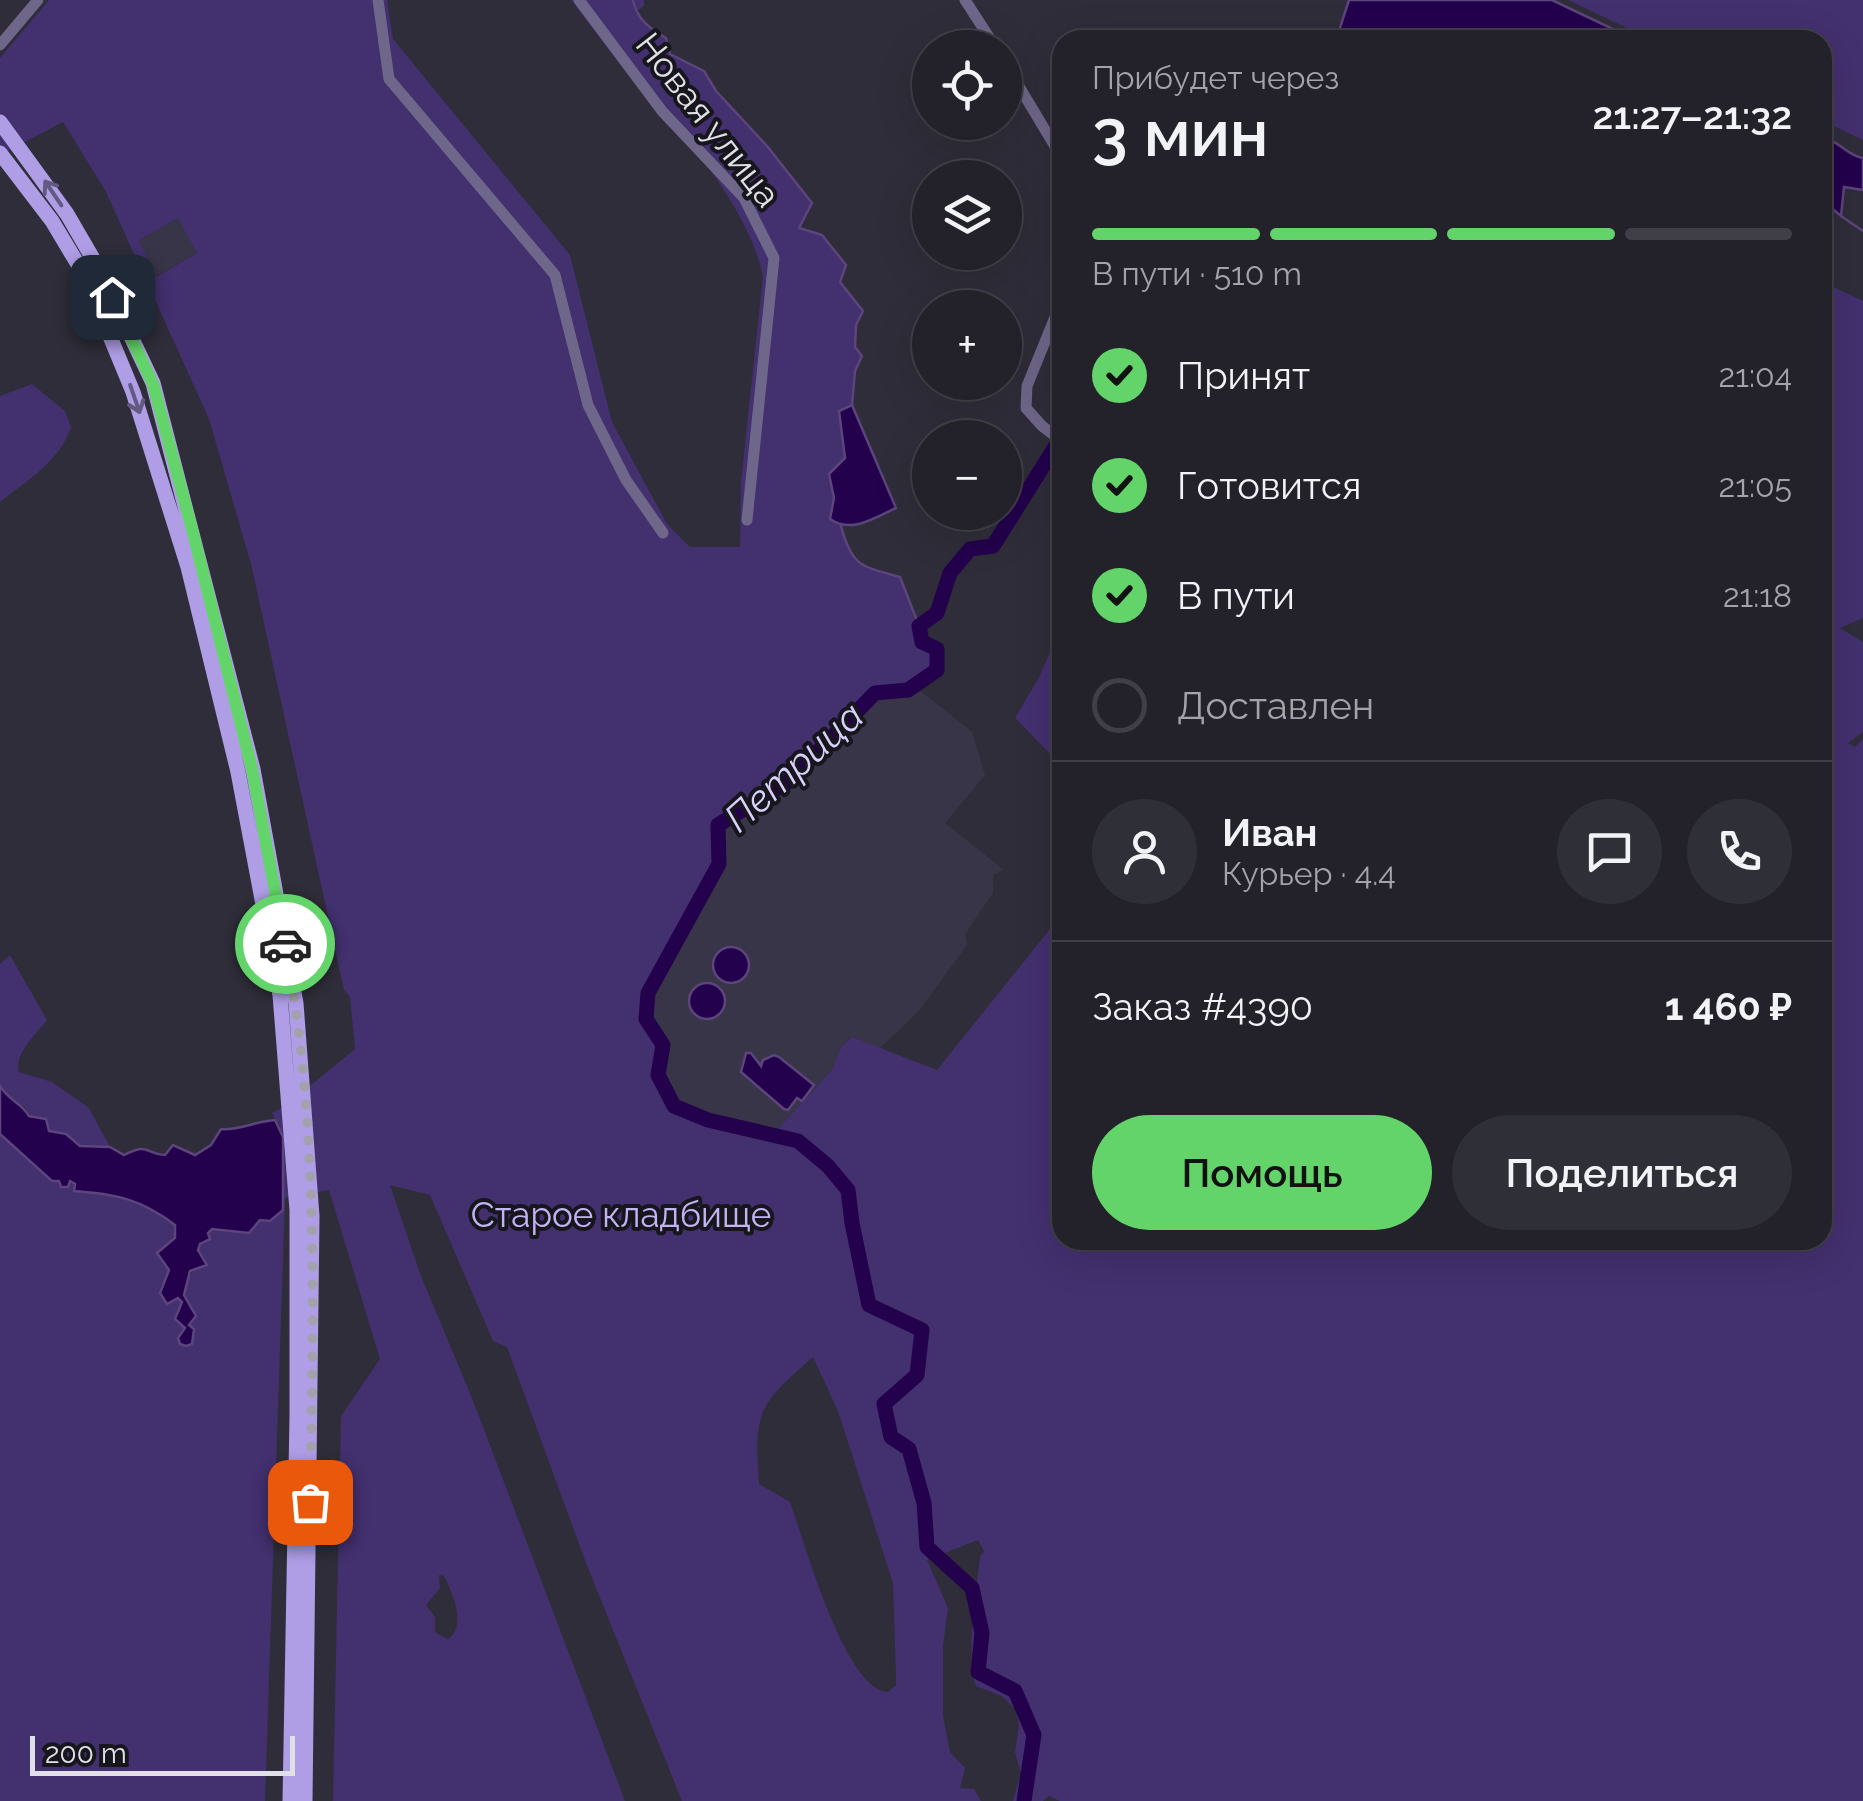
<!DOCTYPE html>
<html lang="ru">
<head>
<meta charset="utf-8">
<style>
	:root { --surface:#23222b; --page:#2f2f37; --text:#f1f3f6; --muted:#a3a4a9; --line:#403f47; --accent:#63d469 }
	body { margin:0; font-family:Raleway,sans-serif; background:var(--page); color:var(--text); height:100vh; display:flex; flex-direction:column; font-size:38px; white-space:nowrap }
	* { box-sizing:border-box; margin:0 }
	p { font-size:32px; color:var(--muted) }
	.icon { flex:none; width:55px; height:55px; fill:none; stroke:currentColor; stroke-width:2; stroke-linecap:round; stroke-linejoin:round }
	.map { position:relative; flex:1; overflow:hidden }
	.panel { position:absolute; left:1052px; top:30px; width:780px; height:1220px; display:flex; flex-direction:column; background:var(--surface); border-radius:30px; box-shadow:0 10px 40px #0002,0 0 0 2px var(--line) }
	.panel>* { flex:none }
	.tools { position:absolute; left:912px; top:30px; display:grid; gap:20px }
	.tools a { display:grid; place-items:center; width:110px; height:110px; border-radius:50%; background:var(--surface); box-shadow:0 10px 40px #0002,0 0 0 2px var(--line); font-size:50px }
	.scale { position:absolute; left:30px; bottom:25px; width:265px; box-sizing:border-box; padding-left:10px; border:5px solid #e1e0e8; border-top:0; font-size:28px; line-height:35px; white-space:nowrap; color:#e1e0e8; -webkit-text-stroke:8px #17161c; paint-order:stroke }
	.pin { position:absolute; display:grid; place-items:center; width:85px; height:85px; color:#fff; margin:-42px; border-radius:20px; box-shadow:0 5px 15px #0006 }
	.courier { position:absolute; display:grid; place-items:center; width:100px; height:100px; margin:-50px; border:8px solid #63d469; border-radius:50%; background:#fff; color:#222; box-shadow:0 2px 12px #0007 }
	.head em { font-style:normal; font-weight:600 }
	.head div { display:flex; flex-direction:column-reverse }
	.head { display:flex; align-items:center; justify-content:space-between; height:170px; padding:0 40px }
	h1 { font-size:65px; font-weight:600; line-height:75px }
	.bar { display:grid; grid-template-columns:repeat(4,1fr); gap:15px 10px; align-content:center; height:120px; padding:0 40px }
	.bar i { height:12px; border-radius:8px; background:var(--line) }
	.bar .active { background:var(--accent) }
	.bar p { grid-column:span 4 }
	.line { display:flex; align-items:center; gap:25px; padding:0 40px; border-top:2px solid var(--line) }
	.line div { flex:1 }
	.round { display:grid; place-items:center; flex:none; width:105px; height:105px; border-radius:52px; background:var(--page) }
	ol { padding:0 40px; list-style:none }
	li { display:flex; align-items:center; gap:30px; height:110px }
	li p { margin-inline-start:auto }
	li .icon { padding:10px; border-radius:50%; background:var(--accent); color:#111; stroke-width:4 }
	li:last-child { color:var(--muted) }
	li i { width:55px; height:55px; border:5px solid var(--line); border-radius:50% }
	.button { display:flex; gap:20px; margin-top:auto; padding:20px 40px }
	.button a { flex:1; height:115px; border-radius:60px; background:var(--accent); color:#111; font-size:40px; font-weight:600; line-height:115px; text-align:center }
	.button a+a { background:var(--page); color:var(--text) }
	.map>svg:first-child { display:block }
	.built { fill:#393548 }
	.green { fill:#43306f; fill-rule:evenodd }
	.water { fill:#23014d; stroke:#5c447c; stroke-width:2.5 }
	.lines { fill:none; stroke-linecap:round; stroke-linejoin:round }
	.stream { stroke:#5c447c; stroke-width:2.5 }
	.river { stroke:#23014d; stroke-width:15 }
	.minor { stroke:#6f678a; stroke-width:11 }
	.major { stroke:#af9ee6; stroke-width:15 }
	.oneway { stroke:#635a81 }
	.done { stroke:#a3a1ab; stroke-width:10; stroke-dasharray:0 18 }
	.route { stroke:#63d469; stroke-width:12 }
	.labels { text-anchor:middle; stroke-width:8; stroke-linejoin:round; paint-order:stroke }
	.street-label { font-size:35px; fill:#e1e0e8; stroke:#17161c }
	.park-label { font-size:35px; fill:#c2b3f4; stroke:#17161c }
	.water-label { font-size:38px; font-style:italic; fill:#d9d0fc; stroke:#17161c }
</style>
</head>
<body>
<div class="map">
<svg width="1863" height="1801" viewBox="0 0 1863 1801">
	<rect width="100%" height="100%" fill="#2f2d39"/>
	<path class="built" d="M178,218l20,34 -43,25 -16,-37z
		M908,690l14,2 50,40 13,43 -40,48 59,47 -11,5v18l-28,41 2,11 -48,66 -40,38 -28,-12 -9,9 -11,25 -59,64 -64,-15 -34,-14 -16,-31 5,-30 -17,-26 2,-26 71,-129 -1,-39 71,-44 86,-88z"/>
	<path class="green" d="M49,0h338l6,39 177,216 42,167 55,102 23,23h50l1,-65 22,-206c-13,-57 -53,-108 -89,-152l-5,4 -98,-128h73v6l-9,6 17,18 14,8 4,16 34,17 12,21 51,54 45,57 -13,25 23,7 24,30 -6,17 23,29 -7,14 -1,22 7,9 -7,15 -3,34 -12,7 5,46 -16,17 5,23 -4,21 11,7c11,41 20,40 59,51l22,65 15,7v21l-29,20 -33,3 -86,88 -71,44 1,39 -71,129 -2,26 17,26 -5,30 16,31 34,14 64,15 59,-64 11,-25 10,-9 85,33 125,-156v326h760l1,-958 40,19v317l-23,10 23,14v90l-15,11 7,4 8,-8v1062h-803l-11,-5 -6,5h-30l8,-28 -6,-21 4,-27 -3,-15 -14,-14 -26,-10c-11,-27 1,-98 4,-129l4,-6 -6,-11 -51,20 21,48 -5,38v69l7,37 15,16 -5,20 14,1 7,12h-299l-96,-238 -79,-216 -14,-6 -63,-146 -40,-10 31,91 51,122 153,403h-292l8,-385 39,-57 -51,-169 -44,8 -20,603h-265v-667l52,47 24,3 -2,7c39,2 70,9 101,34v12l-9,9 2,31 -8,9 23,17 -6,10 8,15 -2,6 9,10 2,-15 -5,-4c-5,-35 -11,-40 16,-66l-7,-9 14,-21 12,3 30,-3 6,-10 20,-93 -8,-13 12,-6 71,-58 -5,-52 -6,-7 -93,-426 -42,-145 -104,-229 -42,-68 -63,33v-97zM178,218l19,35 -41,24 -17,-37zM813,1357l25,54 55,172 3,92v10l-8,7c-43,-1 -84,-152 -98,-190l-31,-18c-5,-73 -1,-79 54,-127zM439,1575l5,1c9,18 23,49 4,63l-13,-7v-15l-9,-12 14,-17z
		M1568,0h295v140l-40,-19 -1,-81h-170z
		M32,384l33,27 6,16c-11,34 -43,53 -71,75v-106z
		M1062,626v140l-47,-48 23,-39z
		M10,955l37,65c-11,15 -33,33 -28,52l33,10 37,26 21,39 -30,-1 -14,-12 -17,-3 -9,-12 -6,1 -10,-14 -17,-7 -7,-13v-122z"/>
	<path class="water" d="M1349,0h203l84,40h-300z
		M1823,138c16,2 24,18 40,20v32l-19,-3 -3,29 -18,-15z
		M852,405l44,103c-22,10 -44,26 -66,11l4,-21 -5,-24 16,-16 -6,-47z
		M713 965a18 18 0 1 1 36 0a18 18 0 1 1-36 0Z
		M689 1001a18 18 0 1 1 36 0a18 18 0 1 1-36 0Z
		M746,1053h5l10,13 2,-6 11,-5 5,2 35,28 -12,16 -5,-3 -9,12 -4,-1 -43,-37z
		M0,1086c9,15 22,17 29,30l17,3 3,12 17,3 14,12 30,1 14,8c26,-13 20,-1 41,0l8,-10 22,10 16,-10 10,-16c16,2 36,-8 54,-9l8,17v73l-13,11 -10,-1 -11,13 -37,-4 -4,4 2,6 -10,5 -2,6 9,15 -17,6 -6,24 12,21 -7,9 5,4 -2,15 -6,2 -6,-2 -2,-6 7,-10 -10,-9 7,-17 -4,-4 -11,6 -7,-11 9,-23 -12,-17 18,-15v-13c-34,-26 -59,-31 -101,-34l1,-7 -5,-3 -2,6h-7l-2,-6h-7l-52,-47z"/>
	<g class="lines">
		<path class="stream" d="M633,0c3,18 17,29 33,38l4,16 34,17 12,20 51,55 45,57 -13,25 23,7 24,30 -6,17 23,29 -7,14 -1,22 7,9 -7,15 -3,34
			M1841,216l22,15
			M841,526c11,41 20,40 59,51l19,49"/>
		<path class="river" d="M1024,1801l10,-66 -19,-44 -37,-19 4,-39 -10,-45 -45,-41 -3,-44 -15,-54 -18,-12 -7,-33 33,-29 5,-45 -53,-25 -17,-82 -4,-33 -20,-24 -30,-25 -90,-21 -34,-14 -16,-31 5,-30 -17,-26 2,-26 71,-129 -1,-39 71,-44 86,-88 33,-3 29,-20v-21l-15,-7 -3,-16 18,-13 13,-40 20,-24 23,-3 69,-110"/>
		<path class="minor" d="M378,0l11,79 166,196 33,130 38,75 37,53
			M579,0l83,111 82,87 30,60 -27,262
			M965,0l31,48
			M0,45l38,-45
			M1005,63l57,95
			M1062,300l-35,86 -1,22 16,18 20,15"/>
		<path class="major" d="M0,122l67,92 32,55 54,114 100,386 43,234 16,213 -7,585
			M0,153l52,68 33,55 48,116 55,175 50,205 42,223 17,215v206l-7,385"/>
	</g>
	<defs><path id="oneway-shaft" d="M-6 0H5M1.5-3L5.5 0L1.5 3" fill="none" stroke-width="1.6" stroke-linecap="round" stroke-linejoin="round" transform="scale(2.5)"/></defs>
	<g class="oneway">
		<use href="#oneway-shaft" transform="translate(53 193) rotate(-124)"/>
		<use href="#oneway-shaft" transform="translate(135 399) rotate(71)"/>
	</g>
	<g class="lines">
		<path class="done" d="M285,944c35,183 28,373 25,558"/>
		<path class="route" d="M112,297l41,87 39,145 60,240 33,175"/>
	</g>
	<g class="labels">
		<g class="street-label">
			<text transform="translate(708 120) rotate(52)" y="12">Новая улица</text>
		</g>
		<g class="park-label">
			<text x="621" y="1227">Старое кладбище</text>
		</g>
		<g class="water-label">
			<text transform="translate(794 767) rotate(-42)" y="13">Петрица</text>
		</g>
	</g>
</svg>
<div class="tools">
<a><svg class="icon" aria-label="locate" viewBox="0 0 24 24"><circle cx="12" cy="12" r="6"/><path d="M12 2v4M12 18v4M2 12h4M18 12h4"/></svg></a>
<a><svg class="icon" aria-label="layers" viewBox="0 0 24 24"><path d="M12 4l9 5-9 5-9-5zM3 14l9 5 9-5"/></svg></a>
<a>+</a>
<a>−</a>
</div>
<div class="scale">200 m</div>
<div class="pin" style="left:310px;top:1502px;background:#ea580c"><svg class="icon" aria-label="bag" viewBox="0 0 24 24"><path d="M5 8h14l-1 12H6zM9 8a3 3 0 0 1 6 0"/></svg></div>
<div class="pin" style="left:112px;top:297px;background:#1f2937"><svg class="icon" aria-label="home" viewBox="0 0 24 24"><path d="M3 11l9-7 9 7M6 9v11h12V9"/></svg></div>
<div class="courier" style="left:285px;top:944px"><svg class="icon" aria-label="car" viewBox="0 0 24 24"><path d="M5 17H2v-5l4-1 3-4h7l3 4 3 1v5h-3M9 17h6M6 11h13"/><circle cx="7" cy="17" r="2"/><circle cx="17" cy="17" r="2"/></svg></div>
<section class="panel">
<div class="head"><div><h1>3 мин</h1><p>Прибудет через</p></div><em>21:27–21:32</em></div>
<div class="bar"><i class="active"></i><i class="active"></i><i class="active"></i><i></i><p>В пути · 510 m</p></div>
<ol>
<li><svg class="icon" aria-label="check" viewBox="0 0 24 24"><path d="M5 12l5 5 9-10"/></svg>Принят<p>21:04</p></li>
<li><svg class="icon" aria-label="check" viewBox="0 0 24 24"><path d="M5 12l5 5 9-10"/></svg>Готовится<p>21:05</p></li>
<li><svg class="icon" aria-label="check" viewBox="0 0 24 24"><path d="M5 12l5 5 9-10"/></svg>В пути<p>21:18</p></li>
<li><i></i>Доставлен</li>
</ol>
<div class="line" style="height:180px"><a class="round"><svg class="icon" aria-label="person" viewBox="0 0 24 24"><circle cx="12" cy="8" r="4"/><path d="M4 21q1-7 8-7t8 7"/></svg></a><div><b>Иван</b><p>Курьер · 4.4</p></div><a class="round"><svg class="icon" aria-label="chat" viewBox="0 0 24 24"><path d="M4 5h16v11H9l-5 4z"/></svg></a><a class="round"><svg class="icon" aria-label="phone" viewBox="0 0 24 24"><path d="M5 4h4l2 5-3 2q2 4 5 5l2-3 5 2v4C11 20 4 13 5 4z"/></svg></a></div>
<div class="line" style="height:130px"><div>Заказ #4390</div><b>1 460 ₽</b></div>
<div class="button"><a>Помощь</a><a>Поделиться</a></div>
</section>
</div>
</body>
</html>
